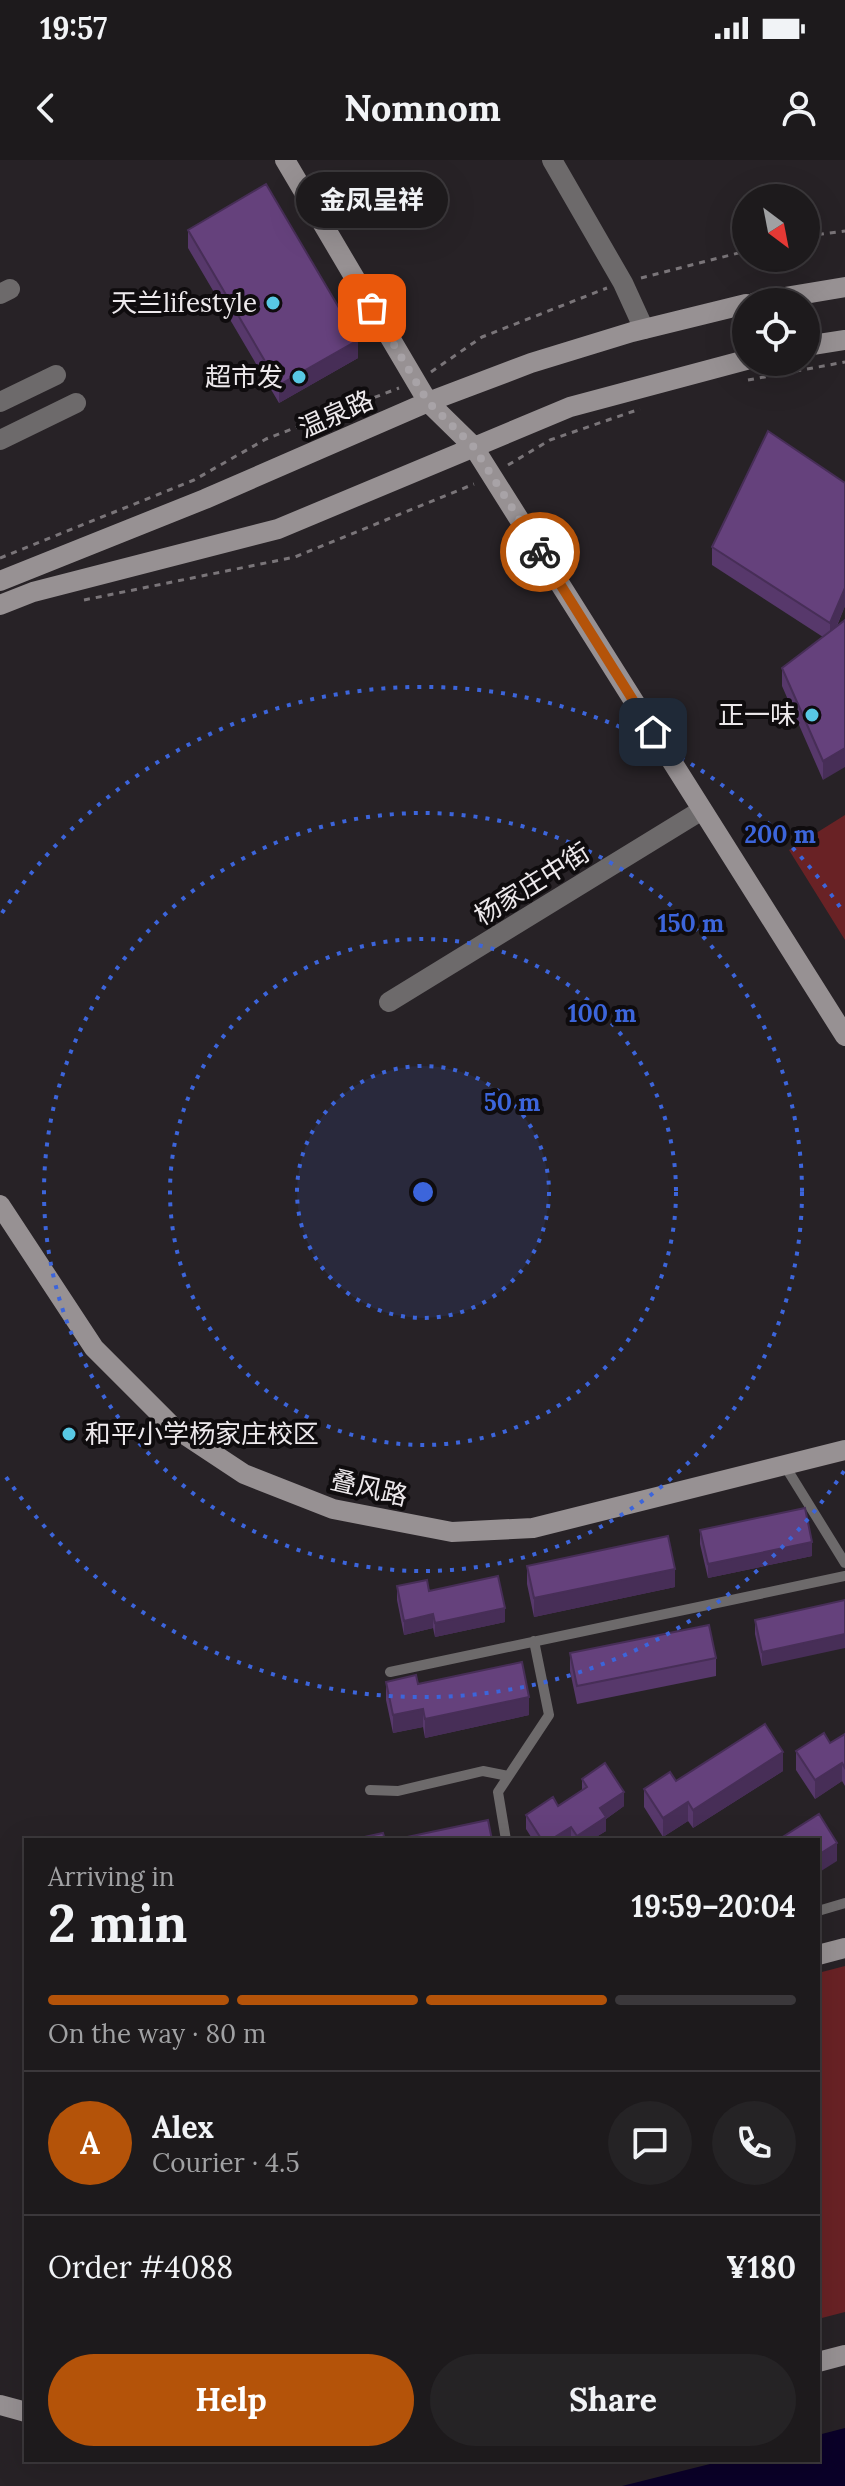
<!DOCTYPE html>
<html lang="en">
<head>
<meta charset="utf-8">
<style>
	:root { --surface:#1d1a1c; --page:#252325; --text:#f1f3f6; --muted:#a0a1a3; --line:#3b383b; --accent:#b45309 }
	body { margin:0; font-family:Lora,"Noto Sans SC",serif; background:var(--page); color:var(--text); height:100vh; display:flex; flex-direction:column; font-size:30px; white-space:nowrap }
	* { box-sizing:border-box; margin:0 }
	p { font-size:26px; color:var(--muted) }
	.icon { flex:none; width:44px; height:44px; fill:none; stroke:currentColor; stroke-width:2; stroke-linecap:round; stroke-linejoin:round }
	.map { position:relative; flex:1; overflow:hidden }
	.side { position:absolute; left:24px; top:1678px; width:796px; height:624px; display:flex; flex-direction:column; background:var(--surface); border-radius:0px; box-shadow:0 8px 32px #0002,0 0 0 2px var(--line) }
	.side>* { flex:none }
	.needle { width:52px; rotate:148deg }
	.controls { position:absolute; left:732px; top:24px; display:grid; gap:16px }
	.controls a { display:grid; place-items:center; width:88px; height:88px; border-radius:50%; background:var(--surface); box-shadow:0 8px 32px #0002,0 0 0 2px var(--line); font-size:40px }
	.pin { position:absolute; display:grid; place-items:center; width:68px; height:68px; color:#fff; margin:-34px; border-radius:16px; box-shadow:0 4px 12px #0006 }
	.courier { position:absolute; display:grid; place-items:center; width:80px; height:80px; margin:-40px; border:6px solid #b45309; border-radius:50%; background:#fff; color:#222; box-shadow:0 2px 10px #0007 }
	.bubble { position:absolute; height:56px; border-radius:28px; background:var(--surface); box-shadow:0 8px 32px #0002,0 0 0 2px var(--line); font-size:26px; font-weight:700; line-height:56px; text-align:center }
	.summary em { font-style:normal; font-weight:700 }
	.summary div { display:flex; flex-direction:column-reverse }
	.summary { display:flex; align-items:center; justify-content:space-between; height:136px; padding:0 24px }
	h1 { font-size:52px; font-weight:700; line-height:60px }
	.bar { display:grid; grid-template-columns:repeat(4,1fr); gap:12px 8px; align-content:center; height:96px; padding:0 24px }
	.bar i { height:10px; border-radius:6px; background:var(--line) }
	.bar .active { background:var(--accent) }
	.bar p { grid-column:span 4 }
	.line { display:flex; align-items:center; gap:20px; padding:0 24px; border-top:2px solid var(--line) }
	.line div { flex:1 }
	.round { display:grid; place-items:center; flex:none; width:84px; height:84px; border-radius:42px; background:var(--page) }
	.action { display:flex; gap:16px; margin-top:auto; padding:16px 24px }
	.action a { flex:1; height:92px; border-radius:48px; background:var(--accent); color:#fff; font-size:32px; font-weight:700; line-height:92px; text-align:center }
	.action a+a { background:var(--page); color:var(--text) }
	.status { display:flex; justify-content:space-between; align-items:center; height:56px; padding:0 40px; background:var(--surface); direction:ltr }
	.status svg { height:22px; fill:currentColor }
	header { display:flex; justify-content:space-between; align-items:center; height:104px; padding:0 24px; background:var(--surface); font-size:36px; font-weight:700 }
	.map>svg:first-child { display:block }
	.green { fill:#692225 }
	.water { fill:#0a0028 }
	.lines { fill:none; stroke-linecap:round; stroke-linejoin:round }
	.path { stroke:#7a7579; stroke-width:3; stroke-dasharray:6 6; stroke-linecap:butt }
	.lane { stroke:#6d6a6b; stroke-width:10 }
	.street { stroke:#6d6a6b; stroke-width:20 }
	.secondary { stroke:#979193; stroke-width:20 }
	.wall { fill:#57386b }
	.shaded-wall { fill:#472e57 }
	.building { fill:#65417c; stroke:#472e57; stroke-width:2 }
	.done { stroke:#a8a3a7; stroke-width:8; stroke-dasharray:0 14.4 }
	.route { stroke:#b45309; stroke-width:10 }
	.ring { fill:none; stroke:#3c65db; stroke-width:4; stroke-dasharray:4 8 }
	.poi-dot { fill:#58c8e4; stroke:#0f0c0e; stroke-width:3 }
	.labels { text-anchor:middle; stroke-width:8; stroke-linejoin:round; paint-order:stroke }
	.poi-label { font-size:26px; fill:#ede9ec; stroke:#0f0c0e; text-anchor:end }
	.street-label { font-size:26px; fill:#ede9ec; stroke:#0f0c0e }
	.centre { fill:#3c65db; stroke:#0f0c0e; stroke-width:4 }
	.ring-label { font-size:24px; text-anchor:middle; font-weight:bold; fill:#3c65db; stroke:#0f0c0e; stroke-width:8; stroke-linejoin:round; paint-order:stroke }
</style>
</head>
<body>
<div class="status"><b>19:57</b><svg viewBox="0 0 49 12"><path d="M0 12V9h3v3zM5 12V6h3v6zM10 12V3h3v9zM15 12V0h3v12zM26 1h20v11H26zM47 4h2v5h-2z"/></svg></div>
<header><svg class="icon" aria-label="back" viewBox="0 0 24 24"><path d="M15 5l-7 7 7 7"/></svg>Nomnom<svg class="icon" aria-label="person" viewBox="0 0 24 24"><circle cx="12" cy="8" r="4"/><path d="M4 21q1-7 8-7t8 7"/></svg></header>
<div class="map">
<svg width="845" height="2326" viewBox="0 0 845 2326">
	<rect width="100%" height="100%" fill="#272226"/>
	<path class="green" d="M845,655v125l-56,-90z
		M845,1806v346l-27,7v-346z"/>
	<path class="water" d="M845,2268v58h-223l104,-26h92v-25z"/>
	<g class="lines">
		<path class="path" d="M806,76l39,-5
			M641,118l105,-27
			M431,212l51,-35 125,-49
			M748,220l97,-18
			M508,305l42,-25 90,-31
			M0,398l194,-78 72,-41 133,-51
			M84,440l211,-43 179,-73"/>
		<path class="lane" d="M785,1306l60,97
			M390,1512l455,-96
			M370,1630l28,1 85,-20 25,5
			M506,1680l-8,-48 51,-77 -15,-74
			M818,1751l27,-8"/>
		<path class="street" d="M552,0l71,123 21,46
			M0,134l10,-5
			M0,242l56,-27
			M0,280l76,-37
			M389,842l313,-192"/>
		<path class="secondary" d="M285,0l143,242 45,44 372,590
			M756,142l89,-15
			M806,186l39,-6
			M0,421l205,-82 223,-97 103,-39 101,-31 114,-28
			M0,445l33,-13 245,-63 292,-122 176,-47
			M0,1045l94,143 79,79 71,47 89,35 119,23 81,-4 312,-78
			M818,1795l27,-7
			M818,2202l27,-7
			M0,2245l26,7"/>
	</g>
	<path class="wall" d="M188,70l170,128 -79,45 -91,-155z
		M712,387l133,59 -8,20 -14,154 -41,-94v-18l41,-31 -111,-72z
		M700,1370l112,26 -104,22 -8,-34z
		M527,1406l148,21 -141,30 -7,-33z
		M397,1426l32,5 76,31 -70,15 -2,-9 -29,7 -7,-35z
		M845,1440l-83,66 -7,-32v-14z
		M570,1493l146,5v18l-139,28 -7,-33z
		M386,1522l32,2 111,31 -104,23 -2,-11 -30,6 -7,-33z
		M845,1574v52l-3,-5 -27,18 -19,-29v-19l34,-8z
		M783,1611l-90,57 -5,-7 -25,16 -19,-30v-18l32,-8z
		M582,1619l42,27 -18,13v12l-15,9h-58l-7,-11v-14l32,-9 24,-16z"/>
	<path class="shaded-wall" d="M358,180v18l-79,45v-18z
		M845,428v18l-15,35v-18z
		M845,588v19l-22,13v-19z
		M812,1382v14l-104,22v-14z
		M675,1409v18l-141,30v-19z
		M505,1448v14l-70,15v-14z
		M433,1454v14l-29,7v-14z
		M845,1474v14l-83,18v-14z
		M529,1537v18l-104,23v-19z
		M423,1549v18l-30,6v-18z
		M783,1592v19l-90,57v-18z
		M842,1603v18l-27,18v-19z
		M624,1632v14l-18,13v12l-15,9h-14v-4l23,-28z
		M688,1642v19l-25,16v-19z
		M571,1667v13h-21z
		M837,1683v18l-19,12v-18z"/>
	<path class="building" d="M266,24l92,156 -79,45 -91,-155z
		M768,271l77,52v105l-15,35 -118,-76z
		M845,460v128l-22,13 -41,-93z
		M805,1348l7,34 -104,22 -8,-34z
		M668,1376l7,33 -141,29 -7,-32z
		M498,1416l7,32 -70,15 -2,-9 -29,7 -7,-35 30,-6 2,11z
		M845,1440v34l-83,18 -7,-32z
		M709,1465l7,33 -139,28 -7,-33z
		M522,1502l7,35 -104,22 -2,-10 -30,6 -7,-33 30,-7 2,9z
		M765,1564l18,28 -90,58 -5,-8 -25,16 -19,-29 26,-17 6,9z
		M824,1573l6,10 15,-9v34l-3,-5 -27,17 -19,-29z
		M605,1603l19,29 -24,16 6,9 -29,19 -6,-9 -21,13h-8l-16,-25 27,-18 5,9 29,-19 -5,-8z
		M819,1654l18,29 -19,12v-15h-40z
		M488,1660l4,20h-99z
		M383,1673l2,7h-30v-1z"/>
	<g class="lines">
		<path class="done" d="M372,148l56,94 45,44 67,106"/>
		<path class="route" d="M540,392l113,180"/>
	</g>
	<circle cx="423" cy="1032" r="126" fill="#3c65db" fill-opacity=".12"/>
	<g class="ring">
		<circle cx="423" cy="1032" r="126"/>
		<circle cx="423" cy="1032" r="253"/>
		<circle cx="423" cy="1032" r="379"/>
		<path d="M844 1311A505 505 0 0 1 2 1311M2 753A505 505 0 0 1 844 753"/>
	</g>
	<g class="poi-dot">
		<circle cx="273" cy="143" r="8"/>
		<circle cx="299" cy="217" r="8"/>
		<circle cx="812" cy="555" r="8"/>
		<circle cx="69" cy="1274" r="8"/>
	</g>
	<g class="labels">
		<g class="poi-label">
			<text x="257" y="152">天兰lifestyle</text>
			<text x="283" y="226">超市发</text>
			<text x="796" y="564">正一味</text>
			<text x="85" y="1283" text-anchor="start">和平小学杨家庄校区</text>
		</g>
		<g class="street-label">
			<text transform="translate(336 254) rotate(-24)" y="9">温泉路</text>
			<text transform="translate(532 724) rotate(-32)" y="9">杨家庄中街</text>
			<text transform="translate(369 1328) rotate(13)" y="9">叠风路</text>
		</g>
	</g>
	<circle cx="423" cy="1032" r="12" class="centre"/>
	<g class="ring-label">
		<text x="780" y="683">200 m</text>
		<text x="691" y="772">150 m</text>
		<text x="602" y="862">100 m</text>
		<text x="512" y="951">50 m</text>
	</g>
</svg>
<div class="controls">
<a><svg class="needle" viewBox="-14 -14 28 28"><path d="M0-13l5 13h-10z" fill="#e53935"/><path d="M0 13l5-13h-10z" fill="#a0a1a3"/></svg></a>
<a><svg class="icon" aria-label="locate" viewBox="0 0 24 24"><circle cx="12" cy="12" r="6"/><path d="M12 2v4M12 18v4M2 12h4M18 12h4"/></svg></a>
</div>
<div class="pin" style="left:372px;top:148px;background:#ea580c"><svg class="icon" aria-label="bag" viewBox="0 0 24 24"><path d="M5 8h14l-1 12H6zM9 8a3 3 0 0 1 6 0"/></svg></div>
<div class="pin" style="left:653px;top:572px;background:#1f2937"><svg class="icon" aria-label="home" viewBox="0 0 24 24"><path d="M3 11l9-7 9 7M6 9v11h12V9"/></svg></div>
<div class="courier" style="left:540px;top:392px"><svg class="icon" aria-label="bike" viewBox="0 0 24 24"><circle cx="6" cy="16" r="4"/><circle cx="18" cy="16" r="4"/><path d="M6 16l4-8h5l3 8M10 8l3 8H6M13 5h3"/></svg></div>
<div class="bubble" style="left:296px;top:12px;width:152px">金凤呈祥</div>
<section class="side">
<div class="summary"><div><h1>2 min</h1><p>Arriving in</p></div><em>19:59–20:04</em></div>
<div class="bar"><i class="active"></i><i class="active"></i><i class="active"></i><i></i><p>On the way · 80 m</p></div>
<div class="line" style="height:144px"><b class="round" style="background:var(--accent);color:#fff">A</b><div><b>Alex</b><p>Courier · 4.5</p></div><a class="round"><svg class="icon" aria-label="chat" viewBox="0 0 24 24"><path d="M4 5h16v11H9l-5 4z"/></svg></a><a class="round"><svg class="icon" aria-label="phone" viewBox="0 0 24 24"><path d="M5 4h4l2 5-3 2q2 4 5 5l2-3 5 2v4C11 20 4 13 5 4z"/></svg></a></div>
<div class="line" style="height:104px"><div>Order #4088</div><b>¥180</b></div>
<div class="action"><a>Help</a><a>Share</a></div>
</section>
</div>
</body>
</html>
